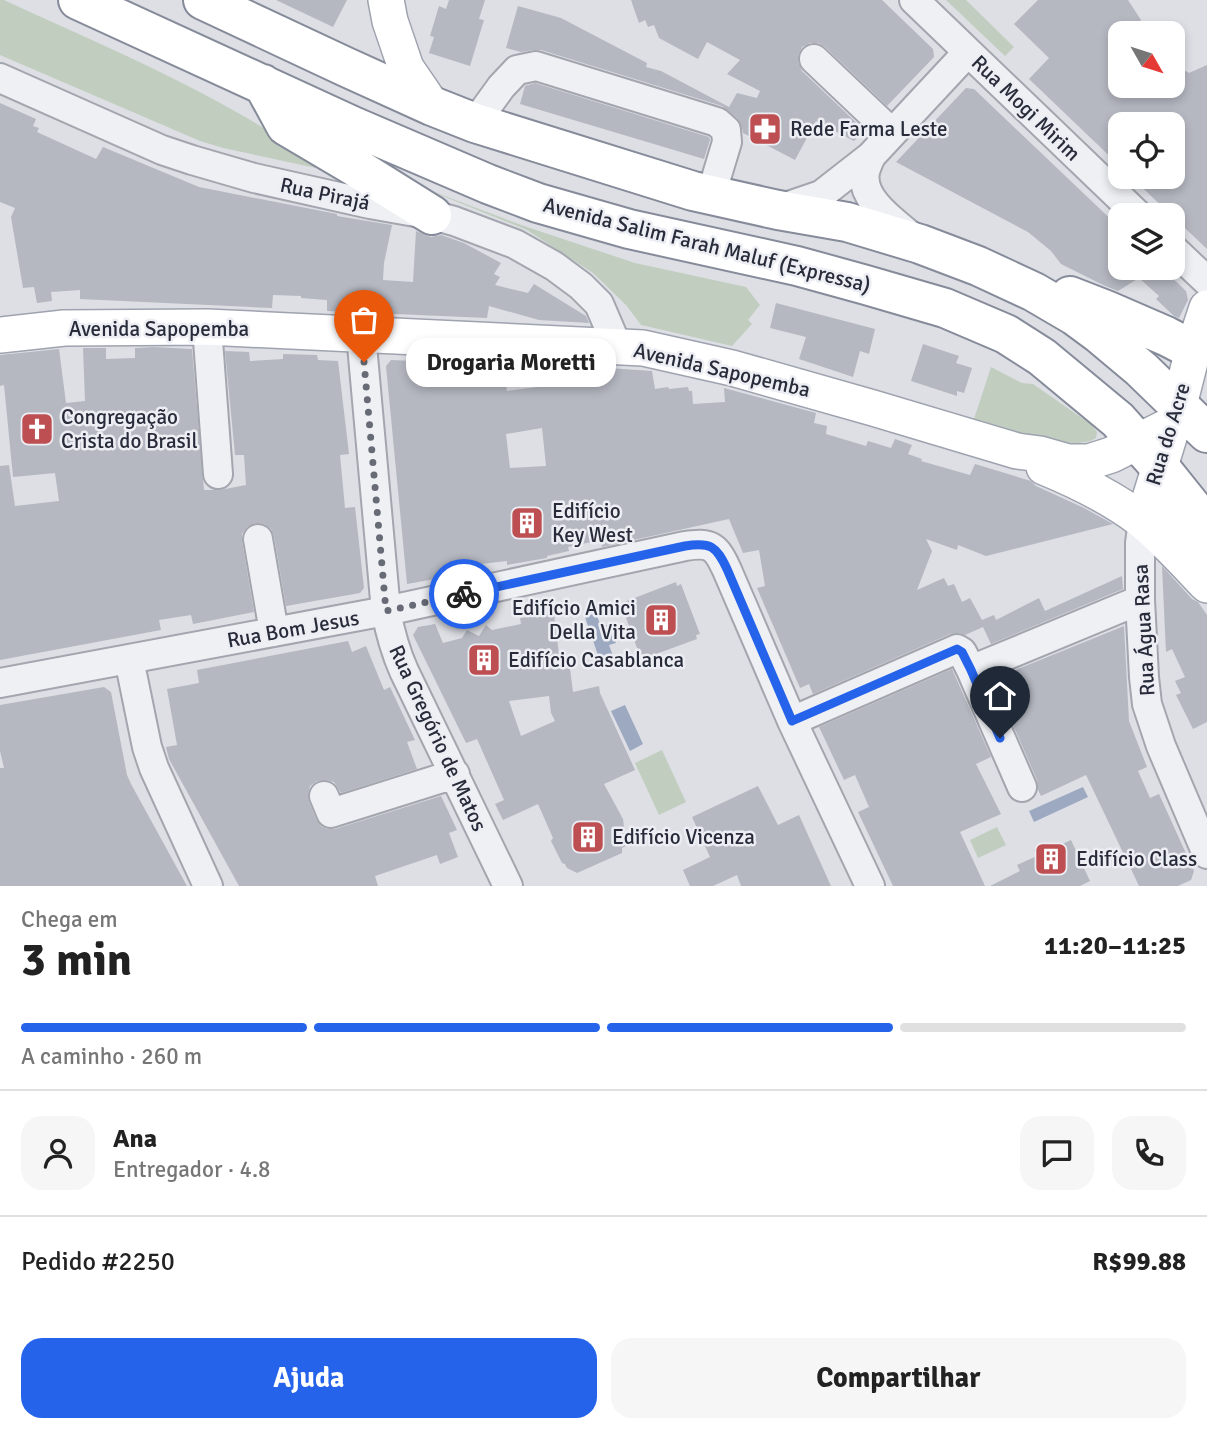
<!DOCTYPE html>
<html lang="pt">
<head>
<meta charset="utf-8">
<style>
	:root { --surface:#fff; --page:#f6f6f6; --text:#222; --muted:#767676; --line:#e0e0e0; --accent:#2563eb }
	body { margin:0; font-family:Signika,sans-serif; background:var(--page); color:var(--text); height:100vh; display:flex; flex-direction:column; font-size:26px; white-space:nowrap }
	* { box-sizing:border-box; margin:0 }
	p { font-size:23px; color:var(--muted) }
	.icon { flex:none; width:38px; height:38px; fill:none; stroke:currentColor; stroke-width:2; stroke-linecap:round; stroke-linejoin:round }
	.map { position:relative; height:886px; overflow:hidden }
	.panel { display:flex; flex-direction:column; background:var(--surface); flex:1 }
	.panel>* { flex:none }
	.needle { width:46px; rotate:129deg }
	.tools { position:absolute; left:1108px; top:21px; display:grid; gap:14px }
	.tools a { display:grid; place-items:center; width:77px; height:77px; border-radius:14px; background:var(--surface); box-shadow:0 4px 10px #0003; font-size:35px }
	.pin { position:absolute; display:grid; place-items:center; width:60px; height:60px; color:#fff; margin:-72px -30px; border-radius:50% 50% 50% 0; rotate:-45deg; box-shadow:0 0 7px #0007 }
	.pin .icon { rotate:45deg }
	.courier { position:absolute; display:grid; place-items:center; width:70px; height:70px; margin:-35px; border:5px solid #2563eb; border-radius:50%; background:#fff; color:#222; box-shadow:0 2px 9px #0007 }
	.bubble { position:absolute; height:49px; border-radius:21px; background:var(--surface); box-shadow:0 4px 10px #0003; font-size:23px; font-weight:800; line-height:49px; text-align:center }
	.overview em { font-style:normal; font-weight:800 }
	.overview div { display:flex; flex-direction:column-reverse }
	.overview { display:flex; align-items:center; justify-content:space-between; height:119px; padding:0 21px }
	h1 { font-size:46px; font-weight:800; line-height:52px }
	.bar { display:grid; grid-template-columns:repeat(4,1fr); gap:10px 7px; align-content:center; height:84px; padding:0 21px }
	.bar i { height:9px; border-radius:5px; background:var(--line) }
	.bar .on { background:var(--accent) }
	.bar p { grid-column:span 4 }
	.line { display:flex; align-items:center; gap:18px; padding:0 21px; border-top:2px solid var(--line) }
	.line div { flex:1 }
	.round { display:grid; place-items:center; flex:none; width:74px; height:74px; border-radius:21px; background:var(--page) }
	.action { display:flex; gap:14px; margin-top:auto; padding:14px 21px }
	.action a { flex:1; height:80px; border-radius:21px; background:var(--accent); color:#fff; font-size:28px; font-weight:800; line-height:80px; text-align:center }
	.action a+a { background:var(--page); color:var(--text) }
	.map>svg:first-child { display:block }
	.green { fill:#c1cebf }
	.water { fill:#9ca9c1 }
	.building { fill:#b5b8c1; fill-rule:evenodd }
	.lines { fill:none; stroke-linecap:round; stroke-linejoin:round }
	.minor-casing { stroke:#a3a6ae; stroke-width:32 }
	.major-casing { stroke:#9ea3af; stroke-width:38 }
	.highway-casing { stroke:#868b9a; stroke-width:42 }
	.minor { stroke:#eff0f4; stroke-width:28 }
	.major { stroke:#fff; stroke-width:35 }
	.highway { stroke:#fff; stroke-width:38 }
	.done { stroke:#676b76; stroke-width:7; stroke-dasharray:0 12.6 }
	.route { stroke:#2563eb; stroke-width:9 }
	.labels { text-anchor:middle; stroke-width:5; stroke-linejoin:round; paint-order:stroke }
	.street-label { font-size:21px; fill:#282c3a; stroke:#eceef3 }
	.poi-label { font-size:21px; fill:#282c3a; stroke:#eceef3; text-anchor:start }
</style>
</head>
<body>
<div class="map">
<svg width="1207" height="886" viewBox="0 0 1207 886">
	<rect width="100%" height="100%" fill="#dddfe5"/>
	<path class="green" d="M0,0h4c69,32 140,62 207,98 43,23 83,48 124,74l-112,-24 -23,-7 -200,-86z
		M946,0h20l48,47 -9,9z
		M408,182l113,43 114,38 111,24 14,18 -12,15 4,4 -20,22 -91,-21 -15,-20 -33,-32 -66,-43z
		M991,367l31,16 11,1 59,41 5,7 -1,6c-24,16 -95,-11 -122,-19z
		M662,750l24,52 -27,13 -24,-52z
		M997,827l9,18 -28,13 -8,-18z"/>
	<path class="water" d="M596,613l5,14 9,-3 6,19 -7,2 4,11 -13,5 -15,-44z
		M625,705l18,39 -13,7 -19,-40z
		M1083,787l5,10 -54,25 -5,-11z"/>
	<path class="building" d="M276,0h71l-14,27z
		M449,0h36l-6,19 5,1 -14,46 -41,-13 5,-16 -4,-1 9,-30 7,3z
		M631,0h251l51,49 1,8 -47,49 -62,-59 -6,-4h-9l-8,4 -4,9v7l4,8 62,59 -10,11 -38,-20 -21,39 -52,-27 -1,-5 -5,-10 -15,-12 -181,-56h-8l-12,2 -15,-4 12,-42 43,12 86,45 -1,4 15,4 68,36 8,-14 20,5 3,-7 -33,-17 13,-14 -33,-18 -9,17 -39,-21 -5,-13 -6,2 -3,-7 -6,3z
		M1038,0h90l13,20 -13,13h-8v53h52v-24l17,11 18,-8v184l-76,-72h41v-53h-52v42l-91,-87 20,-21 -35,-34z
		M535,83l174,54 1,3 -6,19 -184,-55 5,-18z
		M966,88l8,1 146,139v40h42l24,23 2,9 -9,18 -5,-2 -18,-17 3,-3 -20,-18 -21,13 -15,-6 -42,-21 -10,-13 -23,-19 -132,-70z
		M0,103l36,16 -3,7 6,2 -2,4 59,27 7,-12 96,40 138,27v2l55,9 -8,38 -1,17 30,2 3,-51 15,6 10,-2 23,8 37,20 -7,11 6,3 -5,8 33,8 6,-9 52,32 3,7 -50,-3 -50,-14 -2,12 -160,-7v-11l-26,-2v-2l-28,-1 -1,13 -192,-9v-9l-29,2 1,9 -15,2 -3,-16 -11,1 -12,-71 4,-9 -15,-6z
		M776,303l99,26 -6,25 -9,-3 -7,26 -54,-18 7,-22 -36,-9z
		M923,344l36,12 -3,7 16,5 -8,25 -7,-2v5l-46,-15z
		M154,347l38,2 12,141h16l26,-5 -2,-30h-9l-10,-104 24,1 1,9 33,-2v-5l34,1 1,5 20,1 11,93 -9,1 5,53 10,-1 9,81 -4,5 -74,13 -12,-70 -3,-7 -7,-5 -9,-1 -8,4 -5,7v7l12,71 -61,12 -2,-9 -32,5 2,10 -161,30v-194l9,-1 6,41 44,-5 -4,-28 -42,4 -9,-92 -4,1v-31l59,-6 7,54 19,-2 -2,-53h23v11l29,-1v-10z
		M391,360l113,5 3,26 30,-4 -2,-21 58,1 59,4 3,18 13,-2 1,2 19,-2 1,4h3l1,13 32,-2 -1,-14 92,25 -2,10 13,3 -1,8 40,12 2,-5 23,7 4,-9 17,6 -4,9 14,5 -1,2 49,14 5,-11 56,17 5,5 48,22 29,16 -127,32 -28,-11 -1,5 -31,-11 6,12 -15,39 27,-12 4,8 6,-2 8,18 8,-4 12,22 12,-5 2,5 43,-22 6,13 77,-35 1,13 -132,55 -8,-17 -18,8 -6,-2 -9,1 -137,60 -4,-10 -9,4 -43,-100 8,-2 -6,-36 -16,3 -14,-34 -127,28 -1,-7 -33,7 1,4 -22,5v2l-40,7v-4l-44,5v6l-6,1 1,2 -51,9 -21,-218zM542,428l4,38 -36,2 -4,-34z
		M1162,566l30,33 6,3 9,13v107l-14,7 -17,-34 5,-2 -6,-12 10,-4 -13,-28 -6,3z
		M676,582l1,4 4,-2 19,50 -4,1 1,4 -52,19 -1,-3 -4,1 -18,-49 3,-2 -1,-3z
		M554,613l6,50 9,-2 4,31 26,-6 1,7 35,77 -31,14 19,35 2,15 -3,3 4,9 -4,2v5l-45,20 -10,-5 -2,-4 -3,-1 -11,-22 2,-3 -15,-34 -35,16 -8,-16 9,-4 -27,-61 -11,4 -53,-108 5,-8 17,-3 8,19 19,-5 5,-8 12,6 7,-11 6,5 29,-6 -1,-6zM549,696l2,17 4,8 -34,15 -12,-35z
		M1124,626l5,95 18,46 -9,4 12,27 9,-4 35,77 -3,9 -13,6h-39l-53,-111 -45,21 -3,-6 -1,-10 -44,-101z
		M348,641l4,11 14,-6 18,44 6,-3 25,53 -8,2 10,27 -76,24 -7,-11 -8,-2 -9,1 -7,5 -2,8 1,8 7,17 5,7 6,3h8l106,-33 16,34 -8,3 9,24 -18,7 -3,-9 -62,21 3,10h-139l-70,-127 -3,-12 11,-2 -10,-56 32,-6 -2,-13z
		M952,669l39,88 -15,7 25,50 -41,18 25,54h-92l-35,-74 11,-5 -14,-32 -11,5 -25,-53z
		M104,687l7,5 16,83 4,9 56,102h-187v-118h4l-4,-17v-46z
		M758,786l20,39 21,-10 32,71h-90l-4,-11 -24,11h-23l-7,-16 27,-13 -18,-40z
		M1071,840l19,41 -10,5h-90l30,-15 -3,-6 20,-9 -3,-6 14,-7 3,6z"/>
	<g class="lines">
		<defs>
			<path id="minor" d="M914,0l224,215
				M814,59l78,74
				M0,78l162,72 30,10 62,18 116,26 62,11 22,6 61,23 39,22 27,20 18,18 18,42
				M475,123l26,-36 16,-17 19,-4 181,56 9,8 1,12 -16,53
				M871,156c-2,5 -5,11 -6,16 -5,28 30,50 48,66
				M780,209l41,-14 50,-39 97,-104
				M1172,248l35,33
				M207,327l11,147
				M361,334l25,277c4,21 9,40 18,60l104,215
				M1143,521l-3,22v57l4,77 3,27 14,42 46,108
				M258,539l16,93
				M129,659l18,88 7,21 54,118
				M971,670l169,-70
				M0,683l386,-72 299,-65c26,-4 31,0 42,24l65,151 78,165
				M792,721l165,-72 5,3 9,18 51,117
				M324,796l7,17 124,-39"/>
			<path id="major" d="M386,0l4,21 16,47 26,38
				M0,335l64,-7 143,-1 436,21 89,20 141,40 144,43 23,3 28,8h21l22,-7 62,-31
				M1044,467c34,14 67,30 96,52 23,18 47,45 67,66
				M1143,521l36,-116 14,-55 14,-42"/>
			<path id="highway" d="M78,0l277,127 133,57 50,19 91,26 168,37 69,19 79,23 61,26 36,23 76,63 41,46 48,60
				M203,0l143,67 86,39 43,17 218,68 85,19 69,12 73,22 58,22 56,26 41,24 23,17 43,36 66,64
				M263,84l23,42 66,39 80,50
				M1070,296l36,14 60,26 27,14
				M1179,506l28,56"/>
		</defs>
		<use href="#minor" class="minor-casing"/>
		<use href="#major" class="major-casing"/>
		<use href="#highway" class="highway-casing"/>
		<use href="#minor" class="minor"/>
		<use href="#major" class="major"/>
		<use href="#highway" class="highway"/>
	</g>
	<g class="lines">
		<path class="done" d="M364,362l22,249 78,-17"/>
		<path class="route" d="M464,594l221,-48c26,-4 31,0 42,23l65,152 165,-72 5,3 9,18 29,68"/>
	</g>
	<defs>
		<symbol id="pharmacy-square" viewBox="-11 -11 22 22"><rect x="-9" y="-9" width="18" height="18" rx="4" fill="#bd4f52" stroke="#eceef3"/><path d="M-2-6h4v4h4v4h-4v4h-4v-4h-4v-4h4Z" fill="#fff"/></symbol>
		<symbol id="church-square" viewBox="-11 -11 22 22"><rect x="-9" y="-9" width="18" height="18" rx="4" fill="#bd4f52" stroke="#eceef3"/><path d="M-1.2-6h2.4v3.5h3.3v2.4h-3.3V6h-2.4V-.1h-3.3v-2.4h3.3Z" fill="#fff"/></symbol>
		<symbol id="building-square" viewBox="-11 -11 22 22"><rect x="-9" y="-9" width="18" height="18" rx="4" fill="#bd4f52" stroke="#eceef3"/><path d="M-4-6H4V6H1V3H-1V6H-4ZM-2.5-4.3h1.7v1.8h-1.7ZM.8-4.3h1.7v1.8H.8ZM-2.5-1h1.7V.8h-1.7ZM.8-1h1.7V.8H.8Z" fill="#fff"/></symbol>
	</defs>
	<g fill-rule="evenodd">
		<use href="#pharmacy-square" x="746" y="110" width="38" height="38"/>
		<use href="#church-square" x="18" y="410" width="38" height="38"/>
		<use href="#building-square" x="508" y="504" width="38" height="38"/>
		<use href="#building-square" x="642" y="601" width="38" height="38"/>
		<use href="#building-square" x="465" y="641" width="38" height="38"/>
		<use href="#building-square" x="569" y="818" width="38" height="38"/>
		<use href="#building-square" x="1032" y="840" width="38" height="38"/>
	</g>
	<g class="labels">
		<g class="street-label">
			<text transform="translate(1026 108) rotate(44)" y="7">Rua Mogi Mirim</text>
			<text transform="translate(325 194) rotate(12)" y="7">Rua Pirajá</text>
			<text transform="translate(707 245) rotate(14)" y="7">Avenida Salim Farah Maluf (Expressa)</text>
			<text x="159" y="336">Avenida Sapopemba</text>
			<text transform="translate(722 370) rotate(13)" y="7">Avenida Sapopemba</text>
			<text transform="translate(1168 434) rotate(-73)" y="7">Rua do Acre</text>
			<text transform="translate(293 629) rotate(-10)" y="7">Rua Bom Jesus</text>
			<text transform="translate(1144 630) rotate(-93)" y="7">Rua Água Rasa</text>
			<text transform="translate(438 738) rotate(65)" y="7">Rua Gregório de Matos</text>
		</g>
		<g class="poi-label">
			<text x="790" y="136">Rede Farma Leste</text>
			<text x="61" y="424">Congregação<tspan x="61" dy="24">Crista do Brasil</tspan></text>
			<text x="552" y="518">Edifício<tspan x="552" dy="24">Key West</tspan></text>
			<text x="636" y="615" text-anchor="end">Edifício Amici<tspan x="636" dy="24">Della Vita</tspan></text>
			<text x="508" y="667">Edifício Casablanca</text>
			<text x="612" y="844">Edifício Vicenza</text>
			<text x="1076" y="866">Edifício Class</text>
		</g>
	</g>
</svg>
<div class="tools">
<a><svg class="needle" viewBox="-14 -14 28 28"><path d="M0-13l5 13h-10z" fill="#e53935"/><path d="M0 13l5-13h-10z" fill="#767676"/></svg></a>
<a><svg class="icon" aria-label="locate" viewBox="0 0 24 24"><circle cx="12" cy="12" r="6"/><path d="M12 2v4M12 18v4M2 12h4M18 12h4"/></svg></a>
<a><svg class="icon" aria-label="layers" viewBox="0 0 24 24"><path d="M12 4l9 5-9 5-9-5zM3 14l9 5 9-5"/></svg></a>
</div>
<div class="pin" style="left:364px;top:362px;background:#ea580c"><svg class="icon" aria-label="bag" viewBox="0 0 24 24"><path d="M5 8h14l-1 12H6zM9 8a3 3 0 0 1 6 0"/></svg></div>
<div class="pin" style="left:1000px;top:738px;background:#1f2937"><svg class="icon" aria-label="home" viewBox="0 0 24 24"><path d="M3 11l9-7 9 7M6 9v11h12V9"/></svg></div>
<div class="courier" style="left:464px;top:594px"><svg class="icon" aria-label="bike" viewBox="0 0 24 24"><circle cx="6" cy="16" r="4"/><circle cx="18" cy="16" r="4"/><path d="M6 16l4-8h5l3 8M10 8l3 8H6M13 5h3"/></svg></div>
<div class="bubble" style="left:406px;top:338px;width:210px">Drogaria Moretti</div>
</div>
<section class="panel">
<div class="overview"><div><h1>3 min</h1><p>Chega em</p></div><em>11:20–11:25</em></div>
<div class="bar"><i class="on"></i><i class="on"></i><i class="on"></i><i></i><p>A caminho · 260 m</p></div>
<div class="line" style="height:126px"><a class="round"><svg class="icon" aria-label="person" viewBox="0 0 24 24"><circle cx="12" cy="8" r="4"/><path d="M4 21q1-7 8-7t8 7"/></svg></a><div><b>Ana</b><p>Entregador · 4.8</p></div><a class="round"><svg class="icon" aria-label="chat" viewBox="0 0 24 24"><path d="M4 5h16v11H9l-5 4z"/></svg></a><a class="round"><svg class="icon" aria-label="phone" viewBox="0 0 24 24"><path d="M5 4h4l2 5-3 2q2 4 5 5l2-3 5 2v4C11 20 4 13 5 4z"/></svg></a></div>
<div class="line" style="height:91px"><div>Pedido #2250</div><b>R$99.88</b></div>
<div class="action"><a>Ajuda</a><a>Compartilhar</a></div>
</section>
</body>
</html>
